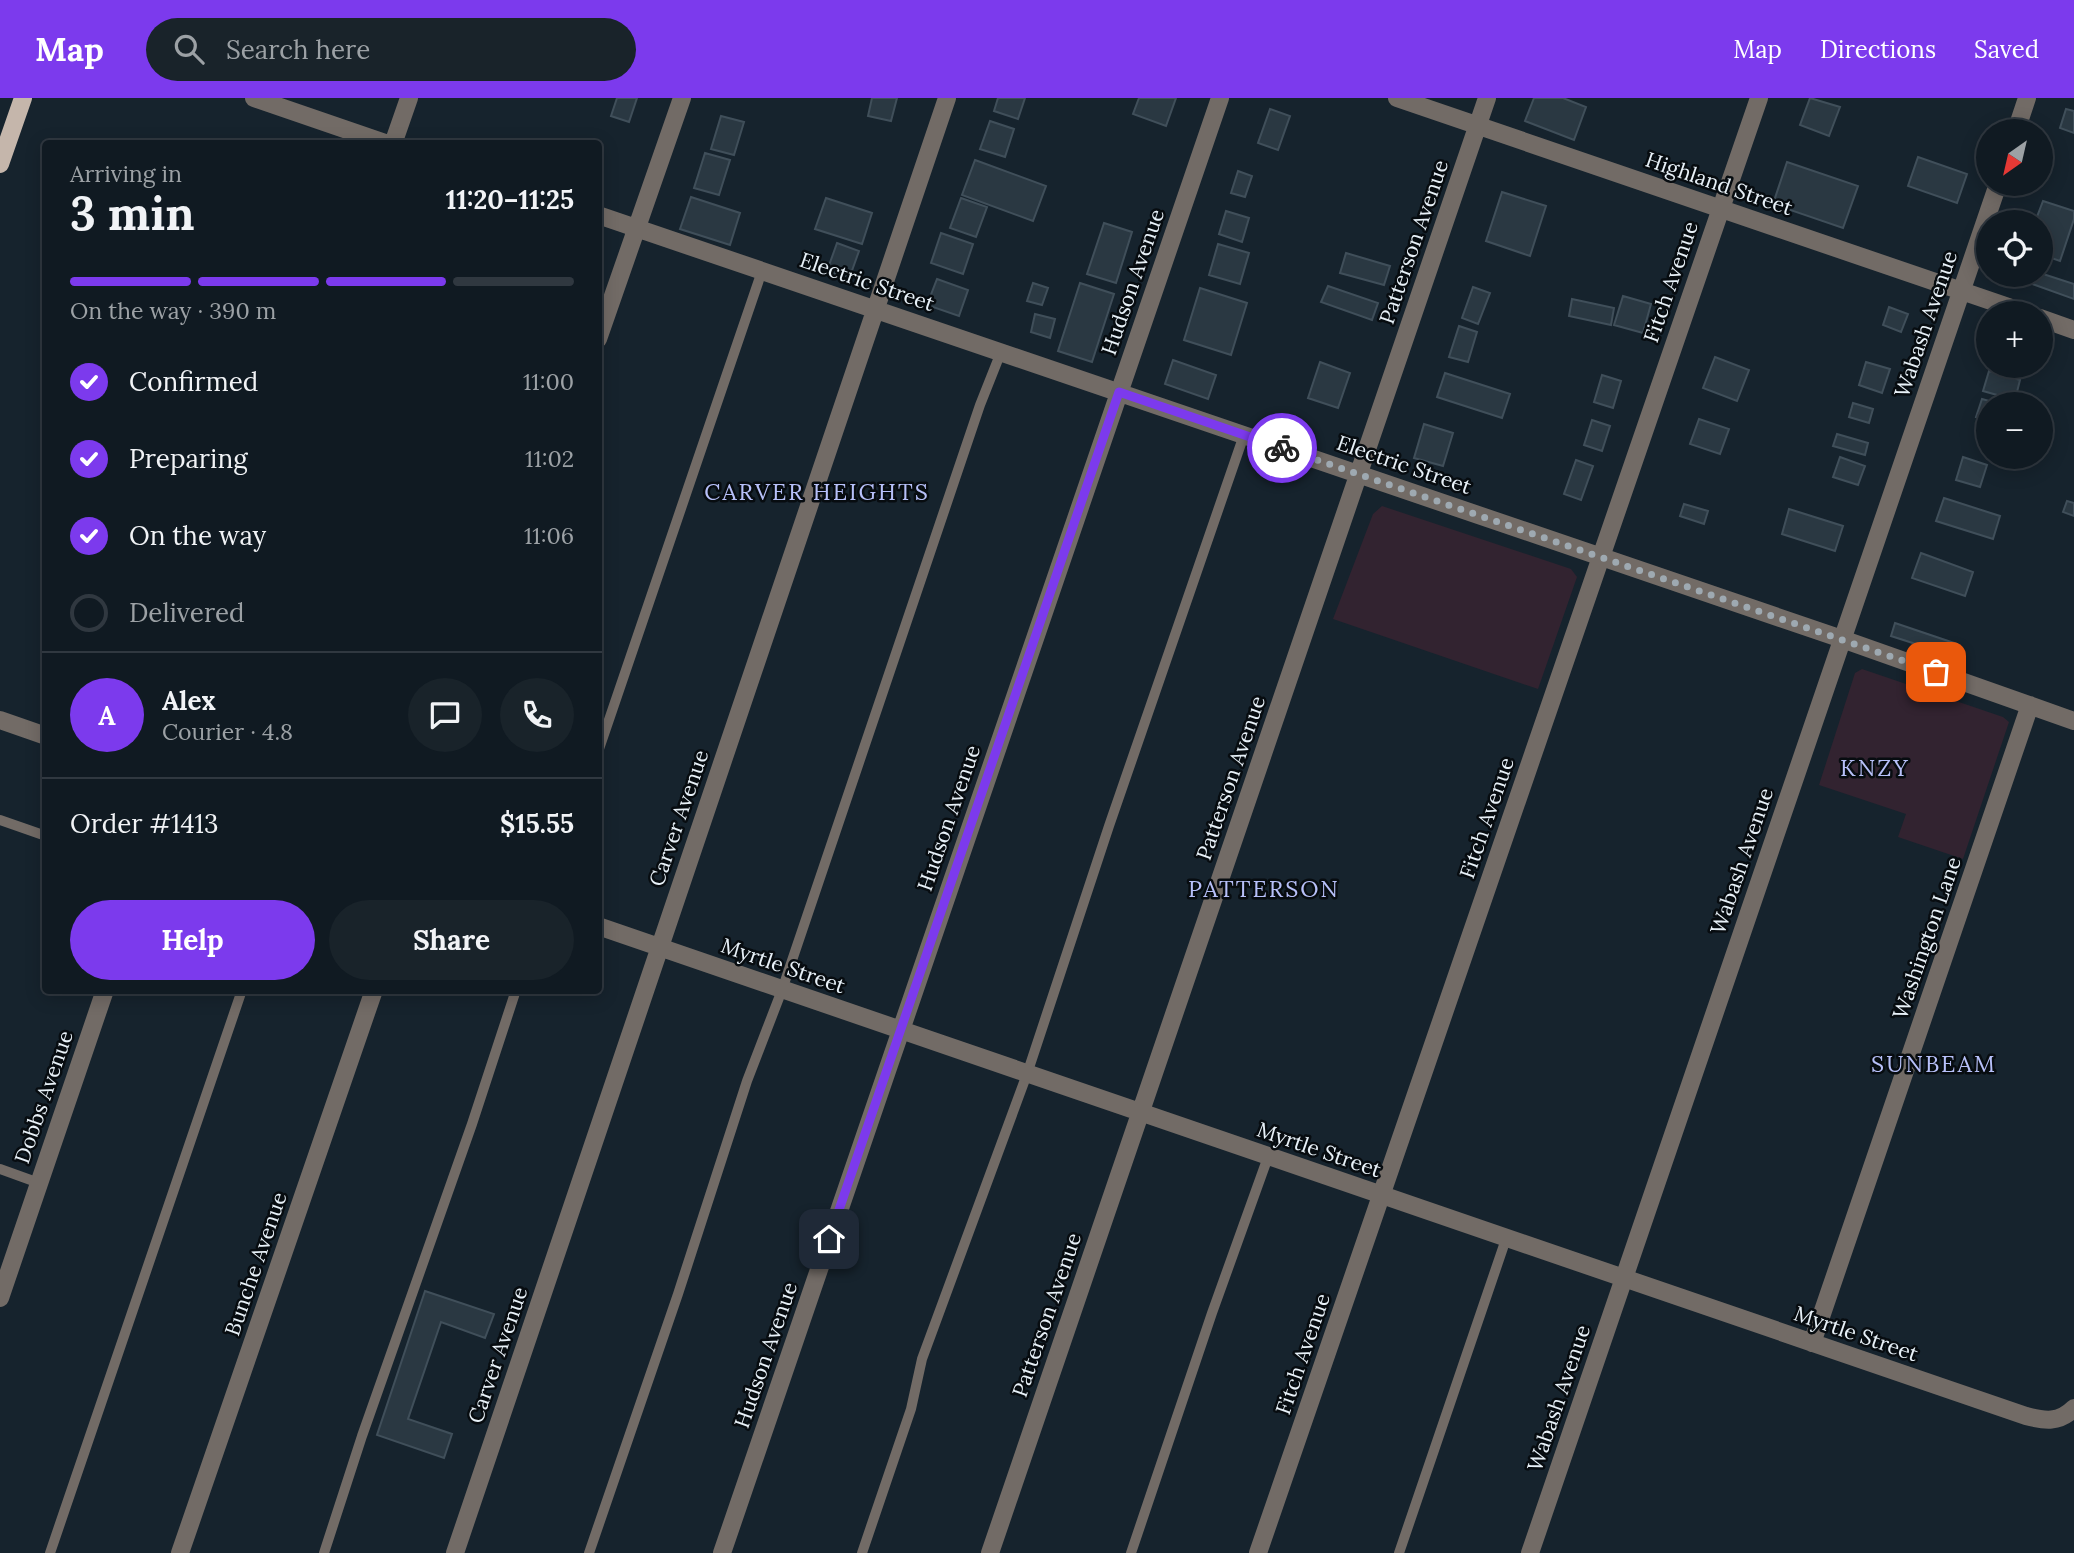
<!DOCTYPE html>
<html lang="en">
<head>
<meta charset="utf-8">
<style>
	:root { --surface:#101a22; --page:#19232a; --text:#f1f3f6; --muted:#9ca1a5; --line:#303840; --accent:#7c3aed }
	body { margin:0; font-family:Lora,serif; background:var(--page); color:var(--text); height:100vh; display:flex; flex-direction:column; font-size:26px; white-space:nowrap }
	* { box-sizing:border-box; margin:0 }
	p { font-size:23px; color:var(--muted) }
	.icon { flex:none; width:38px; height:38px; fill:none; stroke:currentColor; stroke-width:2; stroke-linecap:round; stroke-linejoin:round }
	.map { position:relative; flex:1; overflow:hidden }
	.sheet { position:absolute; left:42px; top:42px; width:560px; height:854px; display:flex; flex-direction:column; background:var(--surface); border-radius:7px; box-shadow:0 4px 18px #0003,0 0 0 2px var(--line) }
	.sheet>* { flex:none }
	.needle { width:46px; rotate:214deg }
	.controls { position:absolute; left:1976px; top:21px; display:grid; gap:14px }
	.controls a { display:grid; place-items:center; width:77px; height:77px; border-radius:50%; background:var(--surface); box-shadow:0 4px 18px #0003,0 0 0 2px var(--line); font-size:35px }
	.pin { position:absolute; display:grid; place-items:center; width:60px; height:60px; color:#fff; margin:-30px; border-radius:14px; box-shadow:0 4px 10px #0006 }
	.courier { position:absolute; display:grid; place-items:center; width:70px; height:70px; margin:-35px; border:5px solid #7c3aed; border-radius:50%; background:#fff; color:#222; box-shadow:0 2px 9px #0007 }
	.overview em { font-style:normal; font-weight:700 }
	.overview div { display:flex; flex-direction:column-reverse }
	.overview { display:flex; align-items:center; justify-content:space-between; height:119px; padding:0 28px }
	h1 { font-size:46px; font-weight:700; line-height:52px }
	.bar { display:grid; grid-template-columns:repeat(4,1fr); gap:10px 7px; align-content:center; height:84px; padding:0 28px }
	.bar i { height:9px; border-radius:5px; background:var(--line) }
	.bar .on { background:var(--accent) }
	.bar p { grid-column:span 4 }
	.line { display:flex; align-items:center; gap:18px; padding:0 28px; border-top:2px solid var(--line) }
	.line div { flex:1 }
	.round { display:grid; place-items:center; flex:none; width:74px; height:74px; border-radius:37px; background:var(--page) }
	ol { padding:0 28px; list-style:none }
	li { display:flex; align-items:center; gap:21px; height:77px }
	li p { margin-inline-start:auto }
	li .icon { padding:7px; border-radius:50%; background:var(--accent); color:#fff; stroke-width:4 }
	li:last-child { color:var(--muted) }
	li i { width:38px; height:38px; border:4px solid var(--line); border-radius:50% }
	.primary-button { display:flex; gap:14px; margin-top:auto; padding:14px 28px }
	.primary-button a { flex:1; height:80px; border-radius:42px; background:var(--accent); color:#fff; font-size:28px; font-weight:700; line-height:80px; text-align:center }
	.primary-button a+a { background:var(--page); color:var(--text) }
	header { display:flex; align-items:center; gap:42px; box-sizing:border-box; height:98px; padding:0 35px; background:var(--accent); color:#fff }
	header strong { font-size:33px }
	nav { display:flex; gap:38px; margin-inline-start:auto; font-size:24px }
	.search { width:490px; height:63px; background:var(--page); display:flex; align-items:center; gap:18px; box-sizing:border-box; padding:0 24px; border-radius:38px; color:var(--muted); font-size:26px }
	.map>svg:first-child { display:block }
	.commercial { fill:#322330 }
	.building { fill:#2a3842; stroke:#404f5a; stroke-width:2 }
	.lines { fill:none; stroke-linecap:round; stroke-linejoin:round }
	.service { stroke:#726b66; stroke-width:10 }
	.minor { stroke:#726b66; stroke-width:18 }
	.primary { stroke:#c5b6ab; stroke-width:18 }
	.done { stroke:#9ea9b1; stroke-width:7; stroke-dasharray:0 12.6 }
	.route { stroke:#7c3aed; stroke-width:9 }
	.labels { text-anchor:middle; stroke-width:5; stroke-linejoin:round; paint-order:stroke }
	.street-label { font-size:21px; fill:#e8f1f8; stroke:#070c10 }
	.neighbourhood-label { font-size:23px; letter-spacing:2px; fill:#b7c0f9; stroke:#070c10 }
</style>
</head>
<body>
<header>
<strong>Map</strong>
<div class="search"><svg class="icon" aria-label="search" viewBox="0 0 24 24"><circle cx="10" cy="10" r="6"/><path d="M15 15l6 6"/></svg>Search here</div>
<nav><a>Map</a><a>Directions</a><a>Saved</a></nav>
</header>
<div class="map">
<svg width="2074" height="1455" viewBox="0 0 2074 1455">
	<rect width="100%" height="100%" fill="#16232d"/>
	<path class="commercial" d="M1382,408l189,63 6,8 -39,112 -205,-70 40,-105z
		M1862,571l141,48 6,5 -46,137 -65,-22 8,-23 -87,-29 36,-112z"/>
	<path class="building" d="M617,0h20l-8,24 -18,-6z
		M872,0h25l-6,23 -23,-5z
		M998,0h27l-7,21 -24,-8z
		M1139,0h37l-10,28 -33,-12z
		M1534,0h29l23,9 -12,33 -49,-19z
		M1810,0l30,9 -11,29 -29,-11z
		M1270,11l20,7 -12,34 -20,-7z
		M2066,11l8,2v22l-14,-5z
		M721,18l23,6 -10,33 -23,-6z
		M990,23l24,8 -9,28 -25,-8z
		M705,55l25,7 -11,35 -25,-7z
		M1918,59l49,17 -10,29 -49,-17z
		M975,62l71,26 -13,35 -71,-26z
		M1787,64l71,24 -15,42 -70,-24z
		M1238,73l14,5 -7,21 -14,-4z
		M1502,94l44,14 -16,50 -44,-15z
		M691,99l49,16 -10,32 -50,-16z
		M826,100l46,15 -10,31 -47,-15z
		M961,100l26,9 -11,30 -26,-9z
		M2043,103l31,10v8l-14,42 -20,-7v-32h-5z
		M1226,113l23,7 -7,24 -23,-8z
		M1104,125l28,9 -16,51 -29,-9z
		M941,135l32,11 -10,30 -32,-11z
		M837,145l22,8 -10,28 -22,-8z
		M1218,146l31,9 -9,31 -31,-9z
		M1346,155l44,13 -6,19 -44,-12z
		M2040,175l34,11v15l-50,-18 2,-6h14z
		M937,181l31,11 -9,26 -32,-11z
		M1033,185l15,5 -6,17 -15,-4z
		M1080,185l34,11 -22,68 -34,-11z
		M1328,188l50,17 -6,17 -51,-18z
		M1473,189l17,6 -12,31 -16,-6z
		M1200,190l47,15 -16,52 -47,-15z
		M1623,198l28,8 -8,29 -29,-8z
		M1572,201l42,9 -3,17 -42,-9z
		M1889,209l19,7 -7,18 -18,-7z
		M1035,216l20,5 -5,19 -19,-6z
		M1459,228l18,6 -9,30 -19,-5z
		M1715,259l34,13 -12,31 -34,-13z
		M1173,262l43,15 -8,24 -43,-15z
		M1320,264l30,11 -12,35 -30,-10z
		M1866,264l24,7 -8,24 -23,-8z
		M1989,273l31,9 -5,20 -32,-9z
		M1445,275l65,21 -8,24 -65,-21z
		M1602,277l19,6 -8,27 -19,-6z
		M1982,301l18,5h-12v17l-12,-4z
		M1853,305l20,6 -4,14 -20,-6z
		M1699,321l30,10 -9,25 -30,-10z
		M1592,322l18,6 -8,25 -18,-6z
		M1424,326l29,9 -10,33 -29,-8z
		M1837,336l31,9 -3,12 -32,-9z
		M1840,359l25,9 -7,19 -25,-8z
		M1963,359l24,8 -7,22 -24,-7z
		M1576,362l17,6 -12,34 -17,-6z
		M1944,400l56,18 -7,23 -57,-18z
		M2067,403l7,2v13l-11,-4z
		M1684,406l24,7 -4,13 -24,-8z
		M1789,411l54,17 -8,25 -53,-17z
		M1921,455l52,19 -8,24 -53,-18z
		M1895,525l62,21 -4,12 -62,-20z
		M425,1193l69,23 -9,24 -44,-16 -33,97 44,15 -8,24 -67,-23z"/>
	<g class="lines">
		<path class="service" d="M598,654l164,-481
			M0,722l46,16
			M0,1071l39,14
			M50,1455l192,-563
			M324,1455l38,-117 110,-312 44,-134
			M589,1455l89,-259 69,-213 35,-91 198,-585 21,-53
			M862,1455l49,-144 11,-50 105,-285 82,-248 135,-391
			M1131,1455l81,-240 56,-156
			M1399,1455l107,-314"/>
		<path class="minor" d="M254,0l134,46
			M1397,0l629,215
			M2016,33l11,-33
			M393,46l16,-46
			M598,117l1244,424 232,82
			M2040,220l34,12
			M598,241l84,-241
			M0,622l46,16
			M598,828l1428,490c19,5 33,7 48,-8
			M0,1200l105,-308
			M1812,1245l218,-638
			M180,1455l194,-563
			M455,1455l492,-1455
			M722,1455l498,-1455
			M990,1455l497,-1455
			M1258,1455l501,-1455
			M1530,1455l468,-1369"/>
		<path class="primary" d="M0,66l23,-66"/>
	</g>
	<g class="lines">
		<path class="done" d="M1282,350l654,224"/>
		<path class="route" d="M829,1141l290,-847 163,56"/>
	</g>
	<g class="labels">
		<g class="street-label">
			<text transform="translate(1719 86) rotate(19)" y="7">Highland Street</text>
			<text transform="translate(1414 144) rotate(-71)" y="7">Patterson Avenue</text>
			<text transform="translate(867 184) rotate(19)" y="7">Electric Street</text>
			<text transform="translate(1133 184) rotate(-71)" y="7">Hudson Avenue</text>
			<text transform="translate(1671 184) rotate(-71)" y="7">Fitch Avenue</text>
			<text transform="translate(1926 226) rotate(-71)" y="7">Wabash Avenue</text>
			<text transform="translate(1404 367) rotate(19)" y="7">Electric Street</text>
			<text transform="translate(1231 680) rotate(-71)" y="7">Patterson Avenue</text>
			<text transform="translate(679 720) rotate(-71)" y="7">Carver Avenue</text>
			<text transform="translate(949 720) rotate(-71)" y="7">Hudson Avenue</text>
			<text transform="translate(1487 720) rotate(-71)" y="7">Fitch Avenue</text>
			<text transform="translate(1742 763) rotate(-71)" y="7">Wabash Avenue</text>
			<text transform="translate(1927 840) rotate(-71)" y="7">Washington Lane</text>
			<text transform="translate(783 868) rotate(19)" y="7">Myrtle Street</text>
			<text transform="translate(44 999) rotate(-71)" y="7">Dobbs Avenue</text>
			<text transform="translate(1319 1052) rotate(19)" y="7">Myrtle Street</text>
			<text transform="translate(256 1166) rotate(-71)" y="7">Bunche Avenue</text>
			<text transform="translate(1047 1217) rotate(-71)" y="7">Patterson Avenue</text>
			<text transform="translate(1856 1236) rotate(19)" y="7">Myrtle Street</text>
			<text transform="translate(1303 1256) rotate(-71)" y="7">Fitch Avenue</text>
			<text transform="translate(498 1257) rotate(-71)" y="7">Carver Avenue</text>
			<text transform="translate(766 1257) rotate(-71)" y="7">Hudson Avenue</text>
			<text transform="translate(1559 1300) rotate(-71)" y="7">Wabash Avenue</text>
		</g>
		<g class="neighbourhood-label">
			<text x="817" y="402">CARVER HEIGHTS</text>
			<text x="1875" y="678">KNZY</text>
			<text x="1264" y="799">PATTERSON</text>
			<text x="1934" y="974">SUNBEAM</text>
		</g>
	</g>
</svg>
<div class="controls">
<a><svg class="needle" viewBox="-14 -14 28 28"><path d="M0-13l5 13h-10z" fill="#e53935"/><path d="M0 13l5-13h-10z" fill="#9ca1a5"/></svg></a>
<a><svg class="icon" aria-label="locate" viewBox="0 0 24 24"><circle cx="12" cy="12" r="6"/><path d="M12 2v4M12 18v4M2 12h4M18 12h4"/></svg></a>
<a>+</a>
<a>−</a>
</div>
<div class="pin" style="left:1936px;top:574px;background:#ea580c"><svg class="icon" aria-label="bag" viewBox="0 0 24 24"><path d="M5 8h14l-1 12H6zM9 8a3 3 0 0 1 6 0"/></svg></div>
<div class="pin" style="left:829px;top:1141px;background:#1f2937"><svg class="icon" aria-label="home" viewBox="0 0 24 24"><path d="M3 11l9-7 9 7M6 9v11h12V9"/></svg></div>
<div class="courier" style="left:1282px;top:350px"><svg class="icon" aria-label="bike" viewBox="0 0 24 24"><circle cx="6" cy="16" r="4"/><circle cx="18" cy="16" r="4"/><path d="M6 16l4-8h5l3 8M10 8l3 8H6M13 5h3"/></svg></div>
<section class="sheet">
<div class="overview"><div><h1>3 min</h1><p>Arriving in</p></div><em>11:20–11:25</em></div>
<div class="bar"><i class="on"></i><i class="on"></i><i class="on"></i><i></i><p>On the way · 390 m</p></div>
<ol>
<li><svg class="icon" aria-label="check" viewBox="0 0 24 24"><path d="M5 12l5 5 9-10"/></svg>Confirmed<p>11:00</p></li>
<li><svg class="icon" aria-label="check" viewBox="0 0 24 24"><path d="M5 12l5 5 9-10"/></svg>Preparing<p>11:02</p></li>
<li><svg class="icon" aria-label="check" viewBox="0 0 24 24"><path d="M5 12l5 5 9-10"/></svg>On the way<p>11:06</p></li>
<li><i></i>Delivered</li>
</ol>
<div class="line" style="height:126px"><b class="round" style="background:var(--accent);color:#fff">A</b><div><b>Alex</b><p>Courier · 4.8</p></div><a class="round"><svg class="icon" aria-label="chat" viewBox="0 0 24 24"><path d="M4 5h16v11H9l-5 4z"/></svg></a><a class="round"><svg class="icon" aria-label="phone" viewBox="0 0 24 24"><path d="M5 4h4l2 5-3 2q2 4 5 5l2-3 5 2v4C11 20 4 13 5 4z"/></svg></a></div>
<div class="line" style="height:91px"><div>Order #1413</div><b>$15.55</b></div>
<div class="primary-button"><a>Help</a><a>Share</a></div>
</section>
</div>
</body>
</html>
